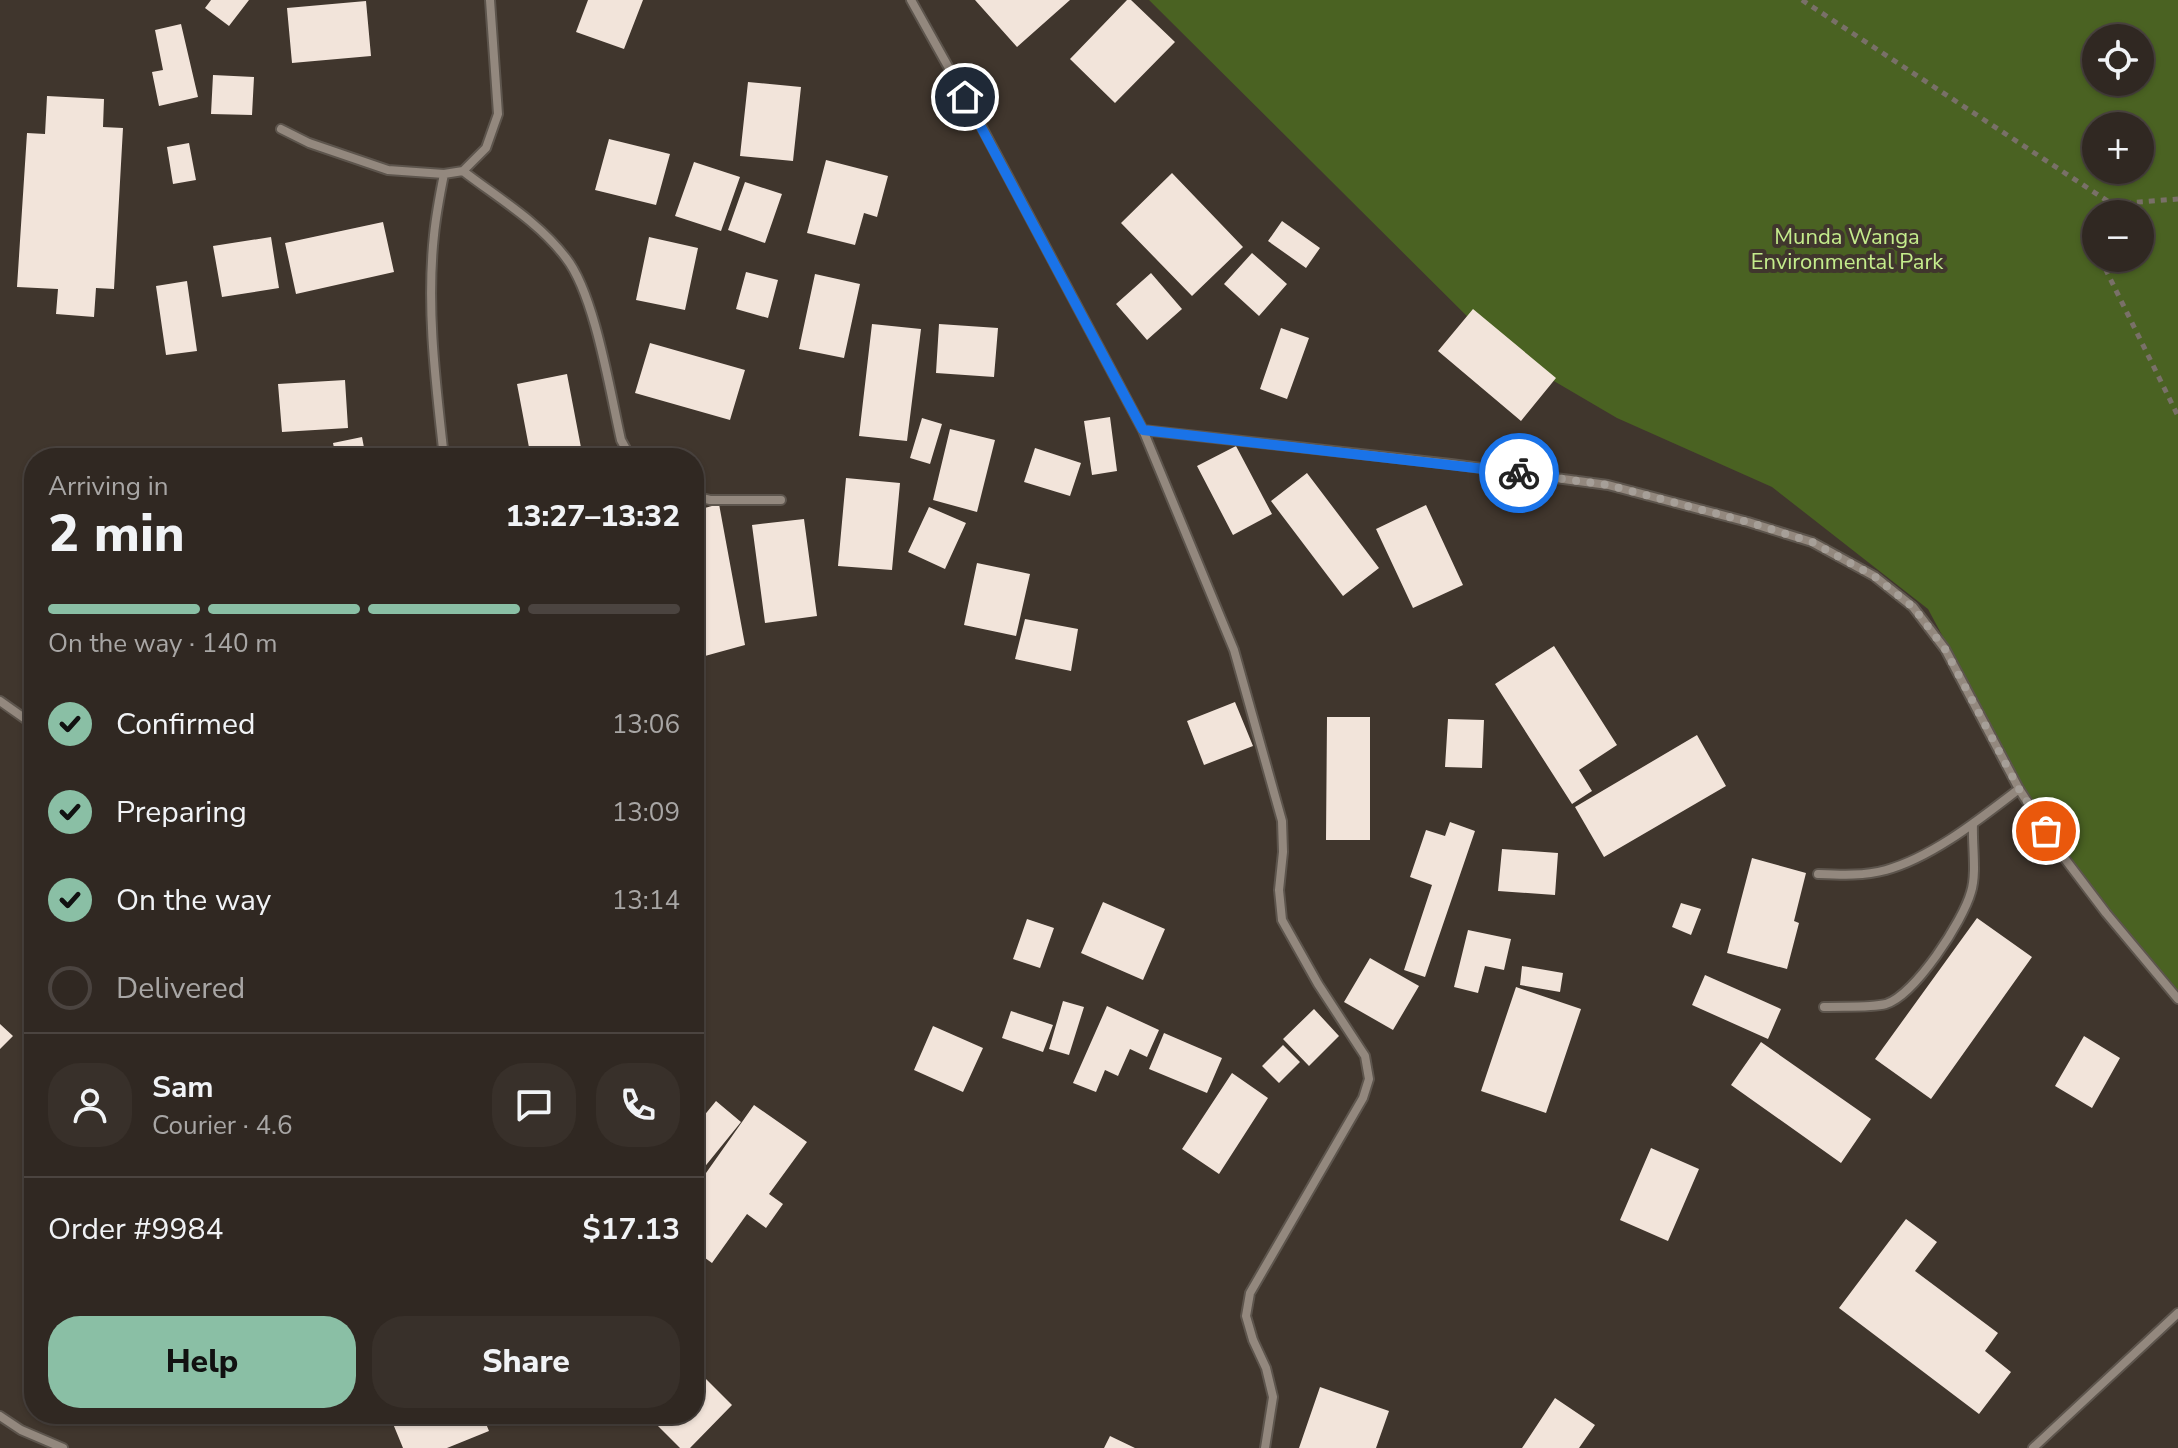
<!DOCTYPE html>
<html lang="en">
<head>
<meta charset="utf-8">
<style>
	:root { --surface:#302822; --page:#38302a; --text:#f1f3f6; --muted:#a8a6a5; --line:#4b4440; --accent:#8abfa5 }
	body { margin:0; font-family:"Nunito Sans",sans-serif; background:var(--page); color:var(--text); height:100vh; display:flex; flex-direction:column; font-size:30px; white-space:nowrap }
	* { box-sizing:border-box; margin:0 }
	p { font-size:26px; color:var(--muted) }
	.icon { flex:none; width:44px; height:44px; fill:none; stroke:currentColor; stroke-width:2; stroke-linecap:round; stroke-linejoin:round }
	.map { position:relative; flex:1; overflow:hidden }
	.drawer { position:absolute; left:24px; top:448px; width:680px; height:976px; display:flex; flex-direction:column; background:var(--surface); border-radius:32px; box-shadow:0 2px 6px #0004,0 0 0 2px var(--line) }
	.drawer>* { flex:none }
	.tools { position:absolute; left:2082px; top:24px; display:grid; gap:16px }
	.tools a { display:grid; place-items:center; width:72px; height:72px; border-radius:50%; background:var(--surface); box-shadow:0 2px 6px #0004,0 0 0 2px var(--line); font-size:40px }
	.pin { position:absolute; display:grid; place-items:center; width:68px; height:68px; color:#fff; margin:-34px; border:4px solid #fff; border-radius:50%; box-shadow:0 2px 8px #0007 }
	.courier { position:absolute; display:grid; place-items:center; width:80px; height:80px; margin:-40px; border:6px solid #1a73e8; border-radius:50%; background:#fff; color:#222; box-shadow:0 2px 10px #0007 }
	.summary em { font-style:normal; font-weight:800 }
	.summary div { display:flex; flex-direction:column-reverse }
	.summary { display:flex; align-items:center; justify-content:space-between; height:136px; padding:0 24px }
	h1 { font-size:52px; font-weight:800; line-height:60px }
	.bar { display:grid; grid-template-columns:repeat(4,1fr); gap:12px 8px; align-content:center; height:96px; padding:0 24px }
	.bar i { height:10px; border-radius:6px; background:var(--line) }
	.bar .current { background:var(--accent) }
	.bar p { grid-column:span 4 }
	.line { display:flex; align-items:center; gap:20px; padding:0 24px; border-top:2px solid var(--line) }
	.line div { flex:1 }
	.round { display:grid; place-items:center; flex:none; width:84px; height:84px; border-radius:32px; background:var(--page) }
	ol { padding:0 24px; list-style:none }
	li { display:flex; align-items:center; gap:24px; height:88px }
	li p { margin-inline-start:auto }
	li .icon { padding:8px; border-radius:50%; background:var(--accent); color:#111; stroke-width:4 }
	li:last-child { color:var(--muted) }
	li i { width:44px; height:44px; border:4px solid var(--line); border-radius:50% }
	.action { display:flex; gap:16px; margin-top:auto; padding:16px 24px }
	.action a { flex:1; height:92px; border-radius:32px; background:var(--accent); color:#111; font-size:32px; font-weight:800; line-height:92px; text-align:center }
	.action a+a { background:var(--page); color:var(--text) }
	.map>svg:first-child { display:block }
	.green { fill:#4a6222; fill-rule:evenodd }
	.building { fill:#f2e4da }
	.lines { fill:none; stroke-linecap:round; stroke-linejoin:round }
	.minor-casing { stroke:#5d554d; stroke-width:12 }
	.path { stroke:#797068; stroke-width:5; stroke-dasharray:6 6; stroke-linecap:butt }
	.minor { stroke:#93887e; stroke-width:8 }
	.done { stroke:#a69f98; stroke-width:8; stroke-dasharray:0 14.4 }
	.route { stroke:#1a73e8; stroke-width:10 }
	.labels { text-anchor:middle; stroke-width:8; stroke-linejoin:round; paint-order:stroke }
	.park-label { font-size:22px; fill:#c4ec8c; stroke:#40362d }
</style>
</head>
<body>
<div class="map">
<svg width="2178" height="1448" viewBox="0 0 2178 1448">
	<rect width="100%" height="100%" fill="#40362d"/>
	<path class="green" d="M1149,0h1029v998l-131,-167 -119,-222 -156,-122 -155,-69 -116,-68zM2096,38h44v44h-44zM2096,126h44v44h-44zM2096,214h44v44h-44z"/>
	<path class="building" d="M211,0h38l-20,26 -24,-18z
		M588,0h55l-19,49 -48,-17z
		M975,0h95l-53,47z
		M1127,0h4l44,42 -60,61 -45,-44z
		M366,1l5,55 -79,7 -5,-55z
		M181,24l17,73 -39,9 -7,-34 11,-2 -8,-40z
		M213,75l41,2 -2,38 -41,-1z
		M748,82l53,5 -8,74 -53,-5z
		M47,96l57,3 -1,28 20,1 -9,161 -18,-1 -2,29 -38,-3 2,-25 -41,-2 10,-154 18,1z
		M609,139l61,15 -14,51 -61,-15z
		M189,143l7,37 -23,4 -6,-37z
		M826,160l62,16 -11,41 -13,-4 -9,32 -48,-12z
		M694,162l46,15 -19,54 -46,-15z
		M1172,173l71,74 -51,49 -71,-73z
		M745,182l37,12 -17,49 -37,-13z
		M1282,221l38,27 -14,20 -38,-27z
		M383,222l11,50 -98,22 -11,-51z
		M271,237l8,51 -57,9 -9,-51z
		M649,237l49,11 -13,62 -49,-10z
		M1252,253l35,31 -28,32 -35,-32z
		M746,272l32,8 -10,38 -32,-9z
		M1151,273l31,36 -35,31 -31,-36z
		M815,274l45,10 -16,74 -45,-9z
		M187,281l10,70 -31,4 -10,-69z
		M1473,309l83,69 -35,43 -83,-70z
		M872,324l49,5 -14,112 -48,-5z
		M939,324l59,4 -4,49 -58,-4z
		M1281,328l28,10 -22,61 -27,-10z
		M650,343l95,27 -15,50 -95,-27z
		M567,374l16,84h-52l-14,-74z
		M345,380l3,48 -66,4 -4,-48z
		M1110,417l7,54 -25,4 -8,-54z
		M922,418l20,6 -12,40 -20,-6z
		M950,429l45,11 -18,72 -44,-12z
		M362,437l4,21h-30l-3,-15z
		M1236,446l36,68 -39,21 -36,-69z
		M1035,448l46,15 -11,33 -46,-14z
		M1307,473l72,95 -36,28 -72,-95z
		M846,478l54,5 -8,87 -54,-4z
		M719,504l26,141 -51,14v-148z
		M1426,505l37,80 -50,23 -37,-79z
		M929,507l37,16 -21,46 -37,-17z
		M804,519l13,97 -52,7 -13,-98z
		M977,563l53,11 -14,62 -52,-11z
		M1025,619l53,10 -7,42 -56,-12z
		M1554,646l63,99 -38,25 13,21 -20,13 -77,-120z
		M1235,702l18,44 -49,19 -17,-44z
		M1327,717h43v123h-44z
		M1448,719l36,1 -2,48 -37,-1z
		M1697,735l29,51 -122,71 -29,-50z
		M1450,822l25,9 -50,146 -21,-7 28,-85 -22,-8 16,-47 19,6z
		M1502,849l56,4 -3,42 -57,-4z
		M1752,858l54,15 -12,48 5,2 -12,46 -60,-16z
		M1103,902l62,27 -22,51 -62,-27z
		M1681,903l20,6 -10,26 -19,-8z
		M1977,918l55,39 -101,142 -56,-40z
		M1027,919l27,9 -14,40 -27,-9z
		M1468,930l43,9 -7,31 -19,-4 -7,27 -24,-6z
		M1370,958l49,28 -26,44 -49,-28z
		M1522,966l41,7 -3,19 -40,-7z
		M1705,975l76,34 -13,30 -76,-34z
		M1516,987l65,22 -35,104 -65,-22z
		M1063,1001l21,6 -15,48 -20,-6z
		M1107,1006l52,24 -12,27 -17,-8 -12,27 -13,-6 -9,22 -23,-9z
		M1314,1009l25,27 -30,30 -26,-27z
		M1011,1011l42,14 -10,27 -41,-14z
		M0,1024l13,12 -13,13z
		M933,1026l50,22 -20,44 -49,-22z
		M1164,1033l58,25 -15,35 -58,-24z
		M2084,1036l36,22 -28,50 -37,-22z
		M1761,1042l110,77 -30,44 -110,-78z
		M1283,1045l17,17 -21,21 -17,-17z
		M1232,1073l36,25 -49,76 -37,-25z
		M716,1101l25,21 -47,58v-61l4,4z
		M754,1105l53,37 -38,52 14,10 -17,24 -19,-14 -35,49 -18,-13v-60z
		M1651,1148l48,21 -31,72 -48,-21z
		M1906,1219l31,23 -22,29 83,62 -13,18 26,21 -32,42 -140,-106z
		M694,1367l38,38 -42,43h-10l-34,-34h48z
		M1320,1387l69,24 -13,37h-77z
		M1555,1398l40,27 -16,23h-57z
		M389,1414h93l7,17 -42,17h-44z
		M1110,1436l25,12h-31z"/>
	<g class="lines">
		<defs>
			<path id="minor" d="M911,0l68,122 164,308 308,34 157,21 140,37 64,20 62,34 39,31 32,42 74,140 40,62 47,62 72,86
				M281,129l28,14 79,27 56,4 19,-3 23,-23 12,-34 -8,-114
				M463,171c35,27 76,51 103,87 29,37 44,134 55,182l10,18
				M444,174c-4,20 -8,41 -10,61 -8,74 2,150 10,223
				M1143,430l91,220 48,171 1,31 -4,38 3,30 36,64 47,72 4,23 -6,19 -113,195 -4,23 7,24 13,28 7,29 -8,51
				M694,496l16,4h71
				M0,701l34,24
				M1818,874c24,1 46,2 68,-4 47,-13 95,-52 133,-81
				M1824,1007c18,-1 46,1 62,-3 29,-9 77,-83 85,-112 6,-19 1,-47 2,-68
				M0,1416l21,14 42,18
				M2033,1448l145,-135"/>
		</defs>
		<use href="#minor" class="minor-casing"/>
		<path class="path" d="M1802,0l310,204 66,-5
			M2107,214l5,-10
			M2096,241l-2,4 2,5
			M2100,258l78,158"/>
		<use href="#minor" class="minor"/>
	</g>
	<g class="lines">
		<path class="done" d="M1519,473l89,12 140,37 64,20 62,34 39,31 32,42 74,140 27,42"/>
		<path class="route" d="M965,97l178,333 376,43"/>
	</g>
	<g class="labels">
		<g class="park-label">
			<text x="1847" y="244">Munda Wanga<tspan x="1847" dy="25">Environmental Park</tspan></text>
		</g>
	</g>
</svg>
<div class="tools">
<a><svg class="icon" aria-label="locate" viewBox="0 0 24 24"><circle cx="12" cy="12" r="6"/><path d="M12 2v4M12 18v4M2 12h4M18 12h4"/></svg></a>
<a>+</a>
<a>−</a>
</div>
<div class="pin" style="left:2046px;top:831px;background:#ea580c"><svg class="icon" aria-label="bag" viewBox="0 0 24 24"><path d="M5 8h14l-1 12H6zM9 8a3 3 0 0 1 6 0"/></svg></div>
<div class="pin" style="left:965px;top:97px;background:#1f2937"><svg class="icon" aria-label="home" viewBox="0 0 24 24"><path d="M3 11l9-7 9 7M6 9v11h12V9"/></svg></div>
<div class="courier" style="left:1519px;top:473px"><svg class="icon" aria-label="bike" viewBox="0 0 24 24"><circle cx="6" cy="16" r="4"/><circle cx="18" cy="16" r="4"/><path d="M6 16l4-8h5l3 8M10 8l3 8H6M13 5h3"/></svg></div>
<section class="drawer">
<div class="summary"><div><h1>2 min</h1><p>Arriving in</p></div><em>13:27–13:32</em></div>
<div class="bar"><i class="current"></i><i class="current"></i><i class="current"></i><i></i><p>On the way · 140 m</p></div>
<ol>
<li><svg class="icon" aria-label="check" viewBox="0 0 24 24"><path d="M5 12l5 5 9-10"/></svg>Confirmed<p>13:06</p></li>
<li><svg class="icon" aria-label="check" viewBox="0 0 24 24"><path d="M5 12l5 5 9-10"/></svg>Preparing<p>13:09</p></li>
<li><svg class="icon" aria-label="check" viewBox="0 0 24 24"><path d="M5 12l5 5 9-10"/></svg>On the way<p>13:14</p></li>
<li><i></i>Delivered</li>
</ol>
<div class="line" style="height:144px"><a class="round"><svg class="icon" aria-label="person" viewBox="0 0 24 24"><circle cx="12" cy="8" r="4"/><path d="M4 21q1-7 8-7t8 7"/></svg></a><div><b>Sam</b><p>Courier · 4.6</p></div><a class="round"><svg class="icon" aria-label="chat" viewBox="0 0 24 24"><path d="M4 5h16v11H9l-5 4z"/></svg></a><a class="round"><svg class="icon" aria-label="phone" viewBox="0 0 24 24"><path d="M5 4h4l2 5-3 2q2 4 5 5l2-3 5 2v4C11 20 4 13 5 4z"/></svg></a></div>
<div class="line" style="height:104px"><div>Order #9984</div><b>$17.13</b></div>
<div class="action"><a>Help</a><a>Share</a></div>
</section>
</div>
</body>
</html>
